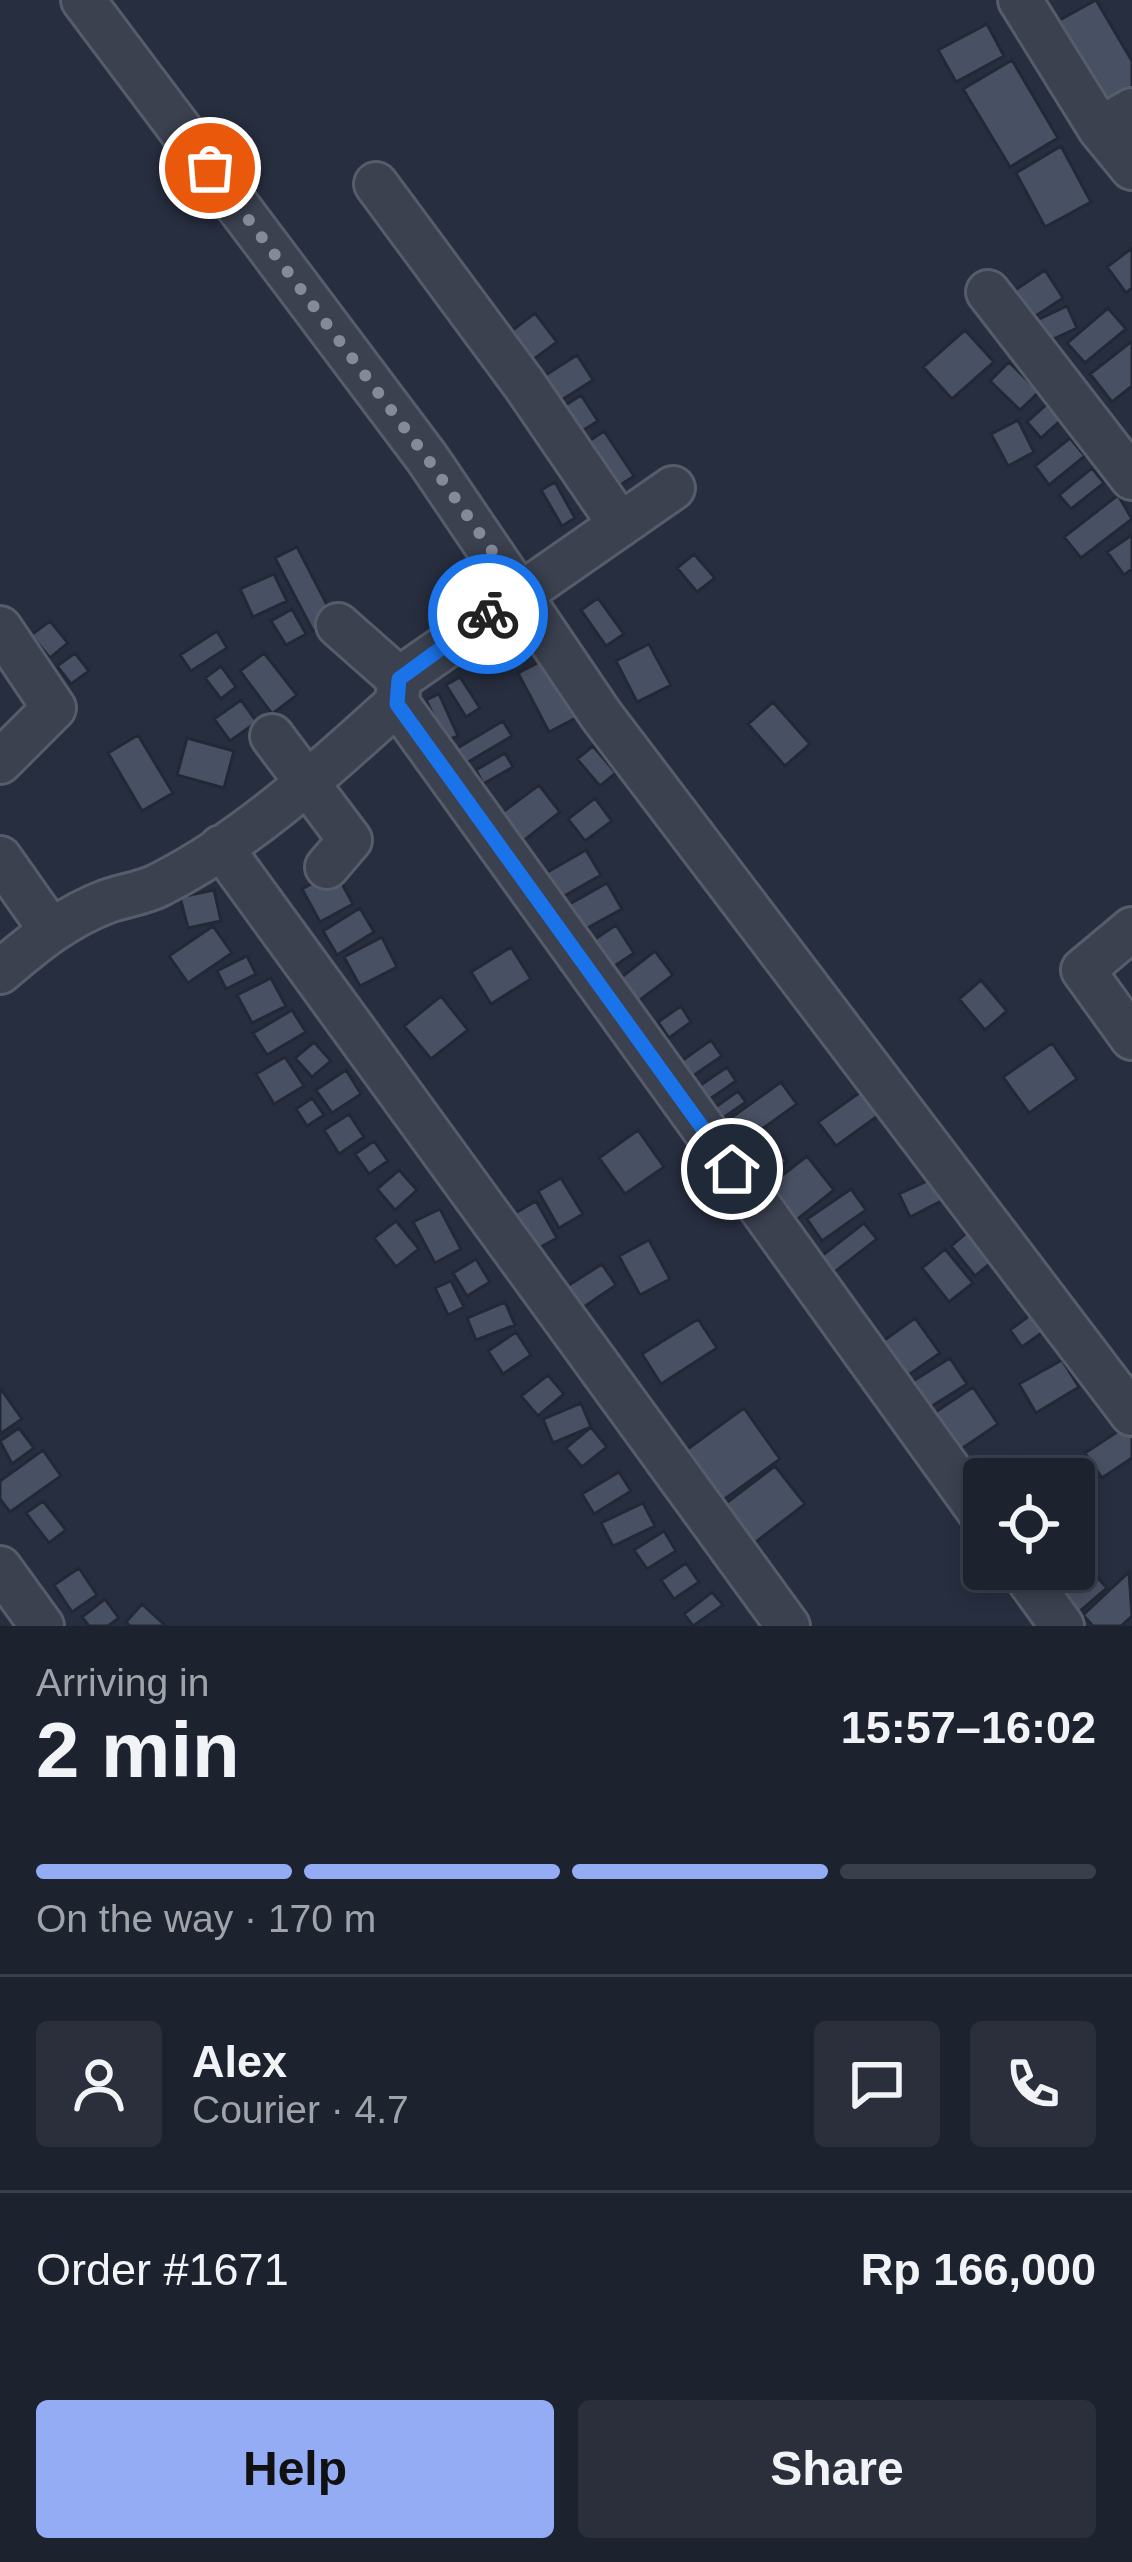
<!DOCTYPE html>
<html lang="en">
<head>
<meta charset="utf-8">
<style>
	:root { --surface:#1d222f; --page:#2a2f3b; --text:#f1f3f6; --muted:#a0a4aa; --line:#3b3f4b; --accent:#93acf3 }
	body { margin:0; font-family:Helvetica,sans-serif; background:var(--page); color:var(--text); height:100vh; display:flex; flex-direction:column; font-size:45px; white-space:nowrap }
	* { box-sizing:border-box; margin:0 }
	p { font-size:39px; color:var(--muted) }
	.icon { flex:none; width:66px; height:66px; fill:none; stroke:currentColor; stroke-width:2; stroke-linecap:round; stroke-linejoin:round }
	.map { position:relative; height:1626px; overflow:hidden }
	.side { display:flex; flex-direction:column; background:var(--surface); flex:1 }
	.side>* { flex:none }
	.controls { position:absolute; left:963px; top:1458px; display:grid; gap:24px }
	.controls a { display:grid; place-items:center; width:132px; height:132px; border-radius:12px; background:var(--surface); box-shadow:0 6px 18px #0003,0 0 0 3px var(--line); font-size:60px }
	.pin { position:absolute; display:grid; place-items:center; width:102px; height:102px; color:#fff; margin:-51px; border:6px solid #fff; border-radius:50%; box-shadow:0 3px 12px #0007 }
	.courier { position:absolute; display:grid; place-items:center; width:120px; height:120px; margin:-60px; border:9px solid #1a73e8; border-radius:50%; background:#fff; color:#222; box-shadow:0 3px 15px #0007 }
	.summary em { font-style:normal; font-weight:700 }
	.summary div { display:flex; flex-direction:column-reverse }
	.summary { display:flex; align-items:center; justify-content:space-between; height:204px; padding:0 36px }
	h1 { font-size:78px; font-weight:700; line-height:90px }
	.bar { display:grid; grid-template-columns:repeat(4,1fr); gap:18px 12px; align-content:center; height:144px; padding:0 36px }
	.bar i { height:15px; border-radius:9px; background:var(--line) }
	.bar .active { background:var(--accent) }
	.bar p { grid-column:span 4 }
	.line { display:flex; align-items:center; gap:30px; padding:0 36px; border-top:3px solid var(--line) }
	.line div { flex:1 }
	.round { display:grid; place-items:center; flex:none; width:126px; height:126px; border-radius:12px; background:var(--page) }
	.primary-button { display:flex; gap:24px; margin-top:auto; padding:24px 36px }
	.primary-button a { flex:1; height:138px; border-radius:12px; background:var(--accent); color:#111; font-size:48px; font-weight:700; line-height:138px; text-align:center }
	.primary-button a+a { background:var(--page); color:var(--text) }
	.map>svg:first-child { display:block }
	.building { fill:#485063; stroke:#222836; stroke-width:3 }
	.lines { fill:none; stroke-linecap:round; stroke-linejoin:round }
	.minor-casing { stroke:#565c6a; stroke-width:48 }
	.minor { stroke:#3b414f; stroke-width:42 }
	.done { stroke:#858a99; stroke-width:12; stroke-dasharray:0 21.6 }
	.route { stroke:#1a73e8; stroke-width:15 }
</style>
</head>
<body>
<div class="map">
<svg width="1132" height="1626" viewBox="0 0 1132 1626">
	<rect width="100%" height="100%" fill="#272e3f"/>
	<path class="building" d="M1096,0l36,61v28l-38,22 -49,-83z
		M987,24l17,32 -48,26 -18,-32z
		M1012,60l46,78 -48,29 -47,-78z
		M1061,146l30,56 -46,25 -29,-54z
		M1132,248v40l-6,5 -19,-26z
		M1045,270l18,28 -35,23 -19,-27z
		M1067,306l10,22 -32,15 -10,-22z
		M1108,308l18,21 -41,34 -18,-20z
		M535,313l22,29 -35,26 -21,-29z
		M965,330l29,32 -42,37 -29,-32z
		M1132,341v45l-20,16 -22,-28z
		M577,355l16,25 -47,30 -16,-25z
		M1009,362l30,30 -19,18 -30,-29z
		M581,395l17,26 -32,20 -17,-25z
		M1047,404l14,16 -20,18 -14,-16z
		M1018,420l16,32 -26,14 -17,-32z
		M604,431l30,45 -27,18 -30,-45z
		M1070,438l15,18 -36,29 -14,-19z
		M1092,468l12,15 -33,26 -12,-14z
		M555,482l20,36 -13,8 -21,-36z
		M1118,495l14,24 -51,39 -17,-21z
		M1132,535v34l-8,6 -17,-23z
		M297,547l38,73 -22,11 -38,-73z
		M694,554l21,24 -18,14 -20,-24z
		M274,574l13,27 -34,16 -13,-28z
		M598,598l26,36 -18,12 -25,-36z
		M292,609l14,25 -20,11 -15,-24z
		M50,621l18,22 -18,15 -19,-23z
		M217,631l10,17 -36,23 -11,-16z
		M649,644l22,41 -34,17 -21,-41z
		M75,653l14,18 -18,13 -14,-18z
		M264,653l33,42 -25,19 -32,-43z
		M545,659l31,59 -27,14 -31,-59z
		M221,666l15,21 -15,12 -16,-21z
		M460,677l20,31 -14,9 -20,-32z
		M439,694l19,42 -12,5 -20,-41z
		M241,700l16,22 -27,19 -16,-22z
		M773,702l37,42 -25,22 -37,-42z
		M503,721l9,15 -49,29 -9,-15z
		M138,735l35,58 -31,18 -34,-58z
		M187,738l47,13 -10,37 -47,-13z
		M593,746l23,27 -16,13 -23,-27z
		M505,753l8,14 -30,17 -7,-14z
		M539,785l21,27 -38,30 -22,-28z
		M595,798l17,23 -27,20 -17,-22z
		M586,850l15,25 -49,28 -15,-25z
		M335,871l18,33 -33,18 -18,-33z
		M607,883l15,26 -42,23 -14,-26z
		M214,890l7,31 -33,7 -8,-31z
		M360,908l14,24 -37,23 -14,-24z
		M616,925l18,28 -33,22 -18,-28z
		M213,926l19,27 -44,30 -19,-27z
		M382,937l15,30 -37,19 -16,-29z
		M511,947l20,32 -40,25 -20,-32z
		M655,951l18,24 -41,31 -18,-23z
		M247,956l9,18 -30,15 -9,-18z
		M271,978l15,28 -34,17 -15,-28z
		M981,980l26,31 -22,19 -26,-31z
		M441,996l27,34 -37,29 -27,-33z
		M681,1006l10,16 -22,16 -11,-16z
		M292,1010l14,22 -39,23 -14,-22z
		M711,1040l11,16 -38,26 -11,-15z
		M314,1042l17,19 -19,16 -17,-19z
		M1052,1043l25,36 -48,34 -26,-36z
		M285,1057l19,29 -30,18 -18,-30z
		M727,1067l9,14 -35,24 -9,-14z
		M346,1070l15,24 -29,19 -16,-23z
		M781,1082l16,22 -67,48 -16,-22z
		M869,1086l17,24 -50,36 -18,-24z
		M738,1091l8,11 -36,25 -7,-11z
		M312,1098l12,17 -17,11 -11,-17z
		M349,1114l15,23 -25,17 -15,-24z
		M638,1130l26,37 -39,27 -26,-36z
		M374,1141l14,20 -19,13 -14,-20z
		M769,1141l18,20 -24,21 -18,-20z
		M807,1156l27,34 -45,36 -28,-34z
		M399,1170l18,20 -22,20 -18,-21z
		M942,1174l11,21 -43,22 -11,-23z
		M561,1178l22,36 -24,14 -21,-37z
		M851,1189l15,21 -44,31 -15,-22z
		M536,1201l21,37 -27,15 -20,-37z
		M440,1209l21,40 -26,14 -22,-41z
		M396,1221l23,28 -23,18 -22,-29z
		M864,1223l13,16 -45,35 -13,-16z
		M972,1228l25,30 -22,18 -24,-30z
		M649,1240l21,39 -30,16 -21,-39z
		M945,1249l28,34 -24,19 -27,-34z
		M476,1259l14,23 -23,14 -14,-23z
		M602,1264l14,21 -35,24 -15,-22z
		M451,1281l13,26 -16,8 -13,-27z
		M505,1302l10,23 -39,15 -9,-22z
		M1041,1307l13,17 -32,23 -12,-17z
		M915,1318l25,35 -40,28 -25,-34z
		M698,1319l19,29 -56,36 -19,-30z
		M516,1332l15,23 -28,19 -15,-23z
		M950,1358l17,26 -46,29 -16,-27z
		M1062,1360l17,27 -43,26 -17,-29z
		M548,1375l16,19 -26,22 -17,-20z
		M973,1387l25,37 -47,32 -26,-37z
		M1,1389l21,30 -22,15v-44z
		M581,1403l10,24 -38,16 -10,-24z
		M744,1408l36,51 -65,47 -37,-50z
		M1126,1426l6,9v23l-30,20 -17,-25z
		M591,1427l16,20 -25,20 -16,-19z
		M19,1428l15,20 -22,16 -12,-23z
		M43,1450l18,26 -51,36 -10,-13v-18z
		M1016,1456l18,23h-47z
		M775,1466l30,38 -61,47 -31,-38z
		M619,1472l12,19 -37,23 -12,-20z
		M43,1501l23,29 -17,13 -23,-30z
		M643,1503l12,23 -42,20 -12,-23z
		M664,1531l12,20 -29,18 -13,-19z
		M686,1563l13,19 -25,17 -13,-19z
		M1086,1565l21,23 -36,31 -21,-23z
		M79,1568l18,27 -25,17 -18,-27z
		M1129,1572l3,44 -11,10h-28l-10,-11z
		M712,1592l11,13 -30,21 -9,-12z
		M105,1599l14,19 -11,8h-19l-7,-9z
		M142,1604l24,22h-36l-4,-4z"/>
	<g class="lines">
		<defs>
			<path id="minor" d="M83,0l344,458 174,257 531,699
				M1020,0l80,129 32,39
				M1100,129l32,-19
				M376,184l148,200 95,139
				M988,292l144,186
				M338,625l61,54
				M0,628l54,80 -54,54
				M399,679l-2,24 587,815
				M399,679l274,-191
				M272,736l78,104 -23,27
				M221,847l567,779
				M0,858l50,71
				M1132,929l-49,41 49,68
				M0,972c34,-29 65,-55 108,-71 17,-6 37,-8 53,-17 88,-45 163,-115 236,-181
				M0,1568l42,58
				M1021,1569l41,57"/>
		</defs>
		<use href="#minor" class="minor-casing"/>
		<use href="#minor" class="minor"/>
	</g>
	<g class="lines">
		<path class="done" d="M210,168l217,290 93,133 -32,23"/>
		<path class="route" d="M488,614l-89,65 -2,25 335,465"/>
	</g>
</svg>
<div class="controls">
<a><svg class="icon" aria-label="locate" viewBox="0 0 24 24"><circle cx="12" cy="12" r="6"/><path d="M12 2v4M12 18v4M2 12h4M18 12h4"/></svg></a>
</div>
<div class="pin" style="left:210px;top:168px;background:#ea580c"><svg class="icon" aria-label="bag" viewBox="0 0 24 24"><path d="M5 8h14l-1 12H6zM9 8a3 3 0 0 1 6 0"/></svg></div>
<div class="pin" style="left:732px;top:1169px;background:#1f2937"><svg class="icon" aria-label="home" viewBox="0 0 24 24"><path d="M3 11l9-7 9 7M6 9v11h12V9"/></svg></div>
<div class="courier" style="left:488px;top:614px"><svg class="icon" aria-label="bike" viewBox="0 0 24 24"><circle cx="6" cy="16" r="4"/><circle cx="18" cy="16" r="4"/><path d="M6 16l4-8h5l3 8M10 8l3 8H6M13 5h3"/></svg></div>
</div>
<section class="side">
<div class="summary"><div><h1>2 min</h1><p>Arriving in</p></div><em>15:57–16:02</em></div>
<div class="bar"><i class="active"></i><i class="active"></i><i class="active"></i><i></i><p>On the way · 170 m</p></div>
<div class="line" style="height:216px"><a class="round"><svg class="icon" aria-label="person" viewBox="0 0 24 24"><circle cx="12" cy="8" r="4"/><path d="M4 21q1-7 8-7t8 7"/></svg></a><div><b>Alex</b><p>Courier · 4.7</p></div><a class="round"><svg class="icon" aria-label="chat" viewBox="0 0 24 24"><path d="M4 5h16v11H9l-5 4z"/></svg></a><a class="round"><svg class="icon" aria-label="phone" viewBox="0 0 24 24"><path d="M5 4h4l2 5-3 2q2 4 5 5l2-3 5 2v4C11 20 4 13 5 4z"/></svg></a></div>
<div class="line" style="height:156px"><div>Order #1671</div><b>Rp 166,000</b></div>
<div class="primary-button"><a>Help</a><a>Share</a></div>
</section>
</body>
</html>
